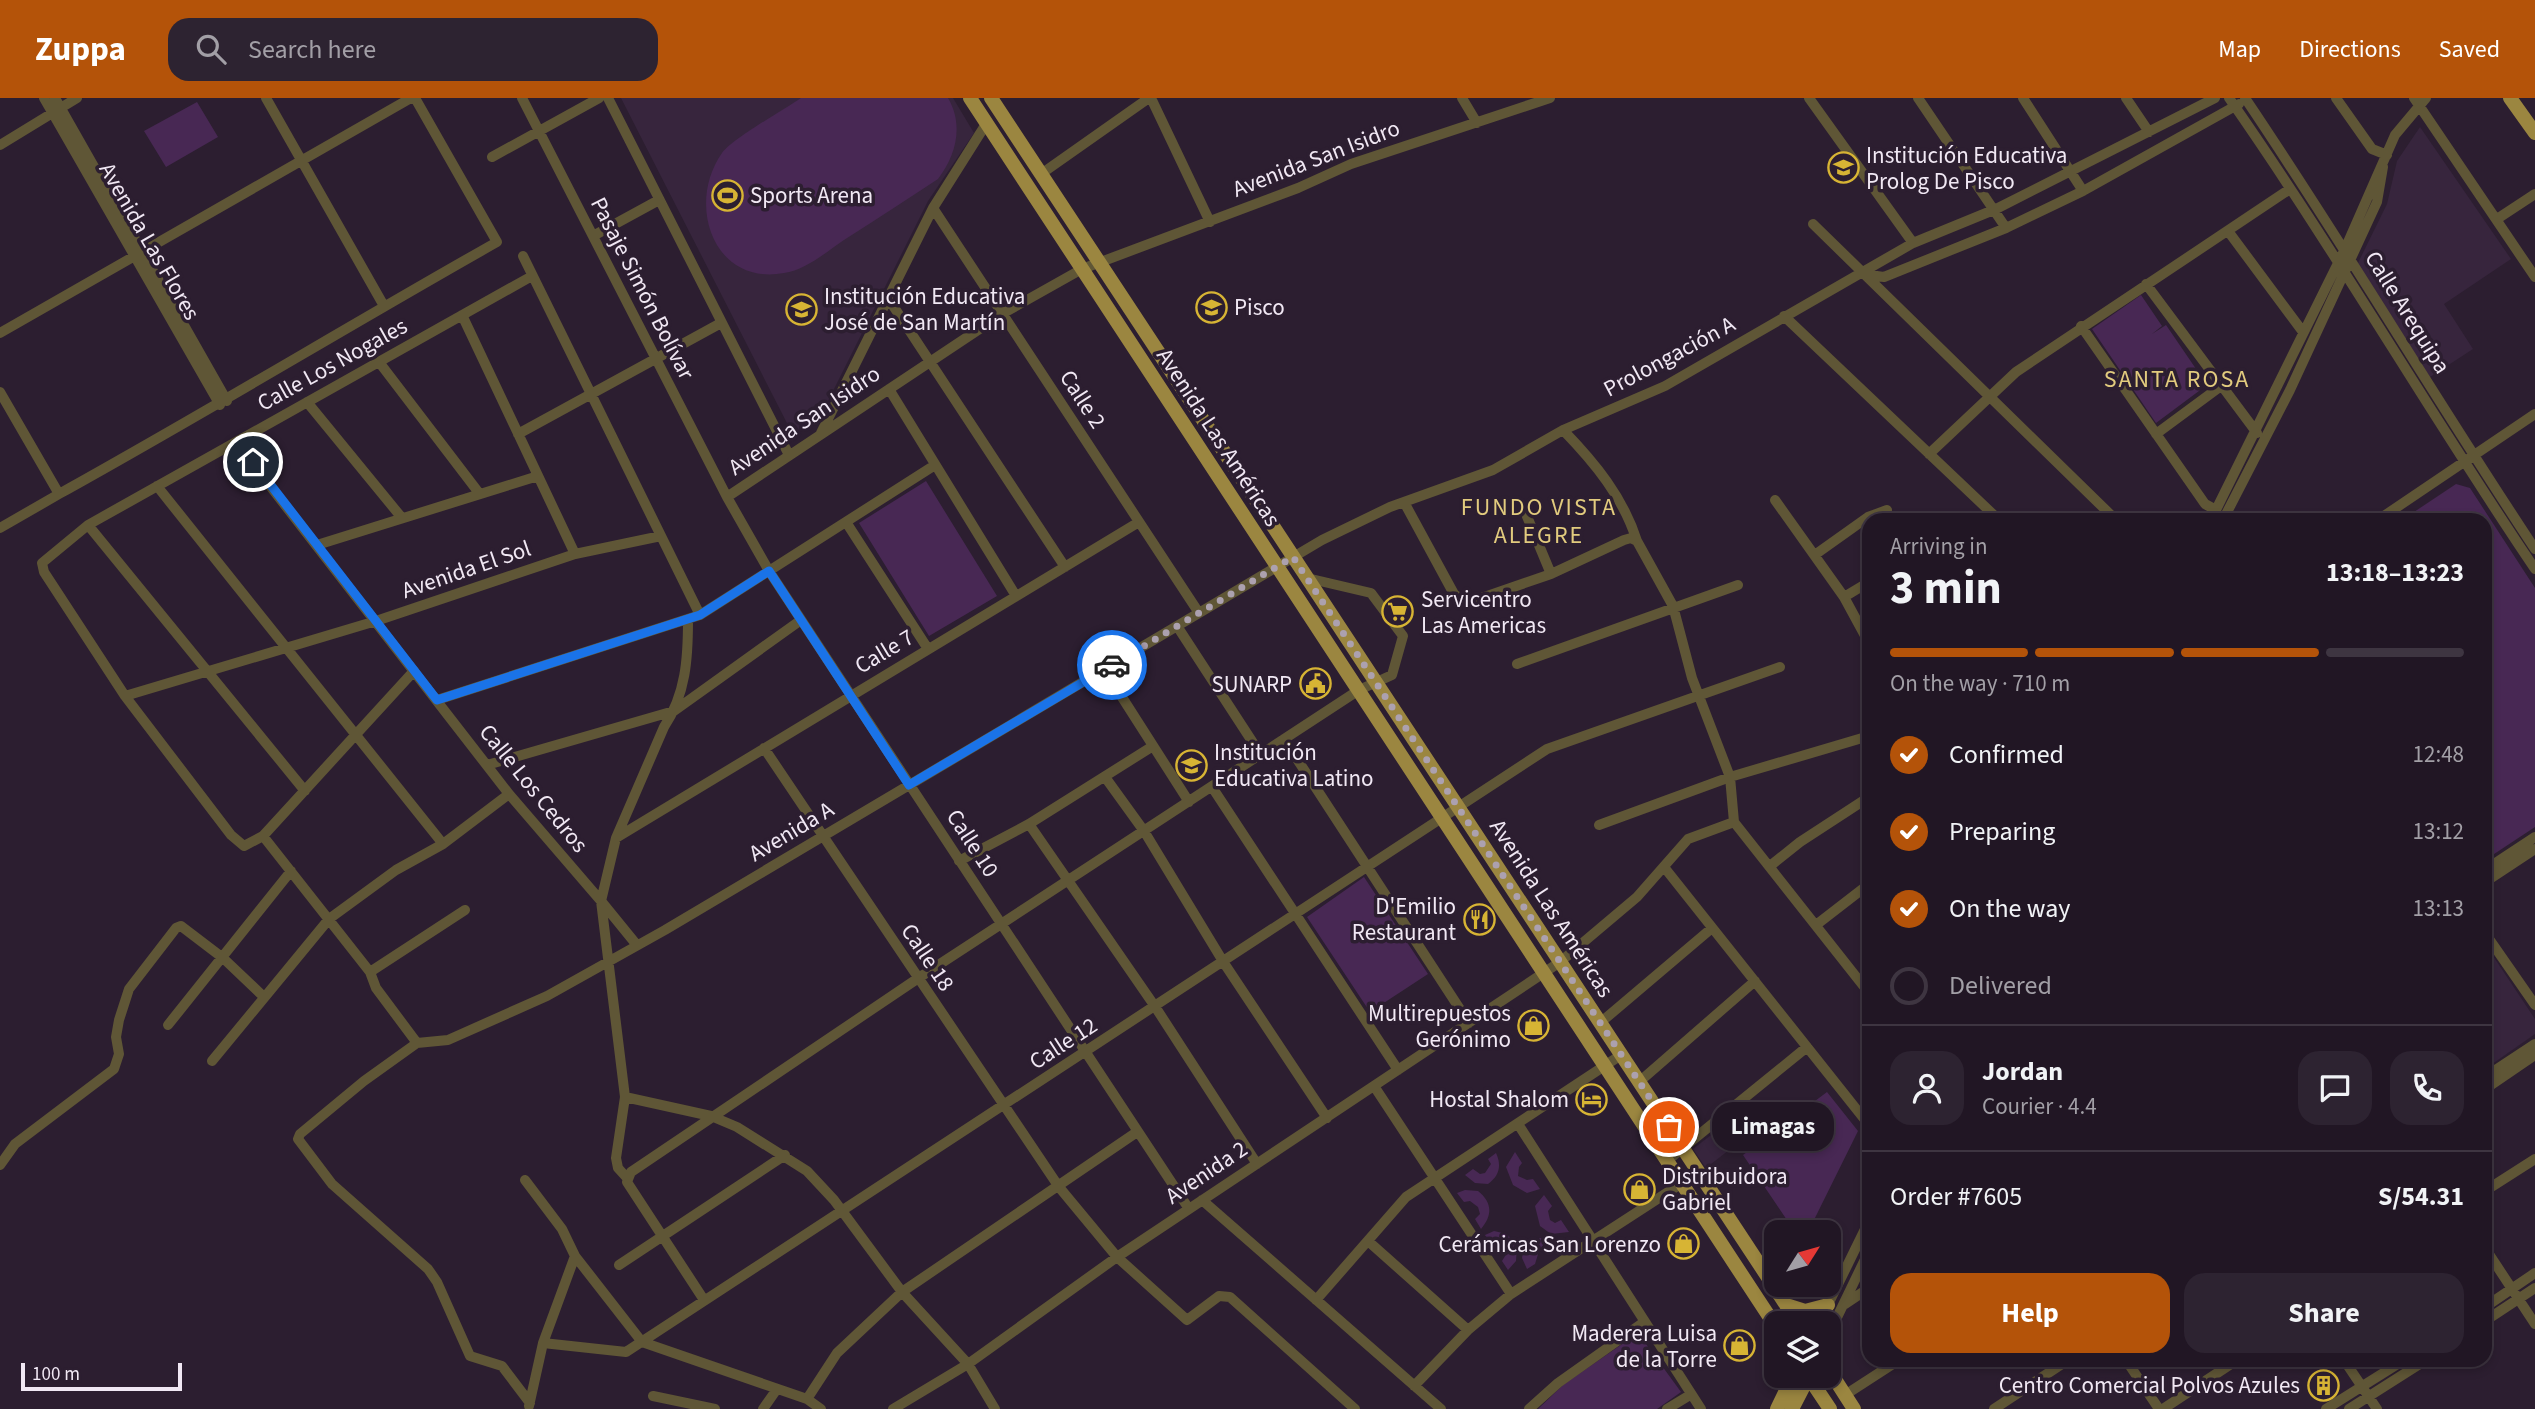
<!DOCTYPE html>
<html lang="en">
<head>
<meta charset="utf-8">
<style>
	:root { --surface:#211624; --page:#2d2331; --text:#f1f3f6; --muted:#a29fa6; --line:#3e3541; --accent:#b45309 }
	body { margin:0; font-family:"Source Sans 3",sans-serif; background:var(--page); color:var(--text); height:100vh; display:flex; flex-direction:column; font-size:26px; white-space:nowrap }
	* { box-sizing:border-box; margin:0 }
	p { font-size:23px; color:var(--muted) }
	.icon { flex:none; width:38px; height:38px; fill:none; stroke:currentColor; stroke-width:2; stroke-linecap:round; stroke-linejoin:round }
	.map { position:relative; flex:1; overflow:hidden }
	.panel { position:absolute; left:1862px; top:415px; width:630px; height:854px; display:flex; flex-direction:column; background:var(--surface); border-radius:21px; box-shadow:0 4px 10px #0003,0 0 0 2px var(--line) }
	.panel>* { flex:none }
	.needle { width:46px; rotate:53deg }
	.tools { position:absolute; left:1764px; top:1122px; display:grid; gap:14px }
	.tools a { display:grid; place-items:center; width:77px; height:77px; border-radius:14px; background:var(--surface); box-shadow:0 4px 10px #0003,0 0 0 2px var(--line); font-size:35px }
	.scale { position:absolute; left:21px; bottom:18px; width:161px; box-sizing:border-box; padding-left:7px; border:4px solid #f1e8f4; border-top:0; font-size:19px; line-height:24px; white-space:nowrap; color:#f1e8f4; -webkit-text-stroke:5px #2c1e30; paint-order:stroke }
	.pin { position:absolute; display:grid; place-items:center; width:60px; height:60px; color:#fff; margin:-30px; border:4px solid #fff; border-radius:50%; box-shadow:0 2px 7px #0007 }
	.courier { position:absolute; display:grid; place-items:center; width:70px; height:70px; margin:-35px; border:5px solid #1a73e8; border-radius:50%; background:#fff; color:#222; box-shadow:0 2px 9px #0007 }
	.bubble { position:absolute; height:49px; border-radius:21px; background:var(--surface); box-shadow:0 4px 10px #0003,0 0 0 2px var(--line); font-size:23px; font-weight:700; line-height:49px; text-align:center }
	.head em { font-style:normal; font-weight:700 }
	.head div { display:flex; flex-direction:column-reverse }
	.head { display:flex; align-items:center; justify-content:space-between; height:119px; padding:0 28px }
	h1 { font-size:46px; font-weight:700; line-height:52px }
	.bar { display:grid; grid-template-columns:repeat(4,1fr); gap:10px 7px; align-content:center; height:84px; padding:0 28px }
	.bar i { height:9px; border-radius:5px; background:var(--line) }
	.bar .on { background:var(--accent) }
	.bar p { grid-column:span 4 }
	.line { display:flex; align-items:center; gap:18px; padding:0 28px; border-top:2px solid var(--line) }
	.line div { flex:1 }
	.round { display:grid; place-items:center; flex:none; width:74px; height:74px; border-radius:21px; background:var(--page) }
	ol { padding:0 28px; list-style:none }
	li { display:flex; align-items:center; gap:21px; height:77px }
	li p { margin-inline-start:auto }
	li .icon { padding:7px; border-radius:50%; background:var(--accent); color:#fff; stroke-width:4 }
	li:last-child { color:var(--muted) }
	li i { width:38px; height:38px; border:4px solid var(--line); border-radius:50% }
	.action { display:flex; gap:14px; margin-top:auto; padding:14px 28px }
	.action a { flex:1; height:80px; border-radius:21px; background:var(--accent); color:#fff; font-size:28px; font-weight:700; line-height:80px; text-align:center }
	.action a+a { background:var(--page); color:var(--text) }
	header { display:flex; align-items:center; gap:42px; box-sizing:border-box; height:98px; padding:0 35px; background:var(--accent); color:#fff }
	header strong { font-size:33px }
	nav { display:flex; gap:38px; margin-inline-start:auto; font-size:24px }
	.search { width:490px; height:63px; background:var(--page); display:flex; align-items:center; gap:18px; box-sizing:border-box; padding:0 24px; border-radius:21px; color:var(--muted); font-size:26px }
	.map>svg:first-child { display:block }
	.built { fill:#37253d }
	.green { fill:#482854 }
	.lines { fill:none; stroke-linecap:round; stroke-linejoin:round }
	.minor { stroke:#5f5636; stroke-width:10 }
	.major { stroke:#9b8640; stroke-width:14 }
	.done { stroke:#aca1af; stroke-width:7; stroke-dasharray:0 12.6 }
	.route { stroke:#1a73e8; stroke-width:9 }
	.labels { text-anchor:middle; stroke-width:7; stroke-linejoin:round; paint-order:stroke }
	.poi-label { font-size:23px; fill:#f1e8f4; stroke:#2c1e30; text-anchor:start }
	.street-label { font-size:23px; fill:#f1e8f4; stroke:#2c1e30 }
	.neighbourhood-label { font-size:24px; letter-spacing:2px; fill:#e2cb7e; stroke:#2c1e30 }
</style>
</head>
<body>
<header>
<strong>Zuppa</strong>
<div class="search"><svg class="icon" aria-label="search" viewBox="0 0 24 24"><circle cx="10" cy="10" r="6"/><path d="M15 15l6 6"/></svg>Search here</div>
<nav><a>Map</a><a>Directions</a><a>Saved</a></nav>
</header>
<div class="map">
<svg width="2535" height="1311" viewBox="0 0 2535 1311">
	<rect width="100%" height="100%" fill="#2c1e30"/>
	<path class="built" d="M621,0h332l21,35 -46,68 -108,216 -23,15 -8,-5z
		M2420,29l91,132 -67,45 29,45 -43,28 -73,-112 30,-61 10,-43z
		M2485,846l50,75v15l-50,35z
		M1724,1027l14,18 -32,25 -13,-19z"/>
	<path class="green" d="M801,0h147c16,27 8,58 -10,81 -31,20 -62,41 -94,61 -18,12 -38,30 -60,33 -71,13 -98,-69 -62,-120 11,-15 62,-43 79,-55z
		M197,4l21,35 -52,30 -22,-36z
		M2141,197l21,31 -10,8 14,-9 41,60 -51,38 -64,-94z
		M926,383l71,115 -68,40 -70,-113z
		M2456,386l14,4 65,100v239l-50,33v-340h-83z
		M1364,779l64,97 -58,38 -63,-95z
		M1827,994l31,39 -50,101h-13l-52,-77z
		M1515,1054l7,11 -3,4 -1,9 9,4 6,-1 7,10 -13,4 -14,-8 -7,-18z
		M1496,1055c6,13 3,23 -8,31l-13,-1 -10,-8 8,-6 7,5 5,-1 6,-9 -3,-5z
		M1465,1092l13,1c14,11 15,24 3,38l-6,-10 5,-5 -2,-7 -8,-6 -6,1 -7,-9z
		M1544,1097l8,11 -4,5 2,9 5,3 6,-3 8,12 -18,2 -11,-8 -5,-20z
		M1494,1133l13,3 10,12 -1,15 -8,9 -6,-9 5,-8 -6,-9 -10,1 -6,-10z
		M1540,1140l7,1 12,9 -8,6 -4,-4 -8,1 -4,13 -8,5 -5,-11 1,-6z
		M1638,1235l43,59 -24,17h-119l25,-24z"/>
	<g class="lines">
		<path class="minor" d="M44,0l176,307
			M55,0l172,303
			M266,0l118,208
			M522,0l205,399 42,74 420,638
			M608,0l181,357
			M1151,0l59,124
			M1462,0l15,25
			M1809,0l104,145
			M1918,0l88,130
			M2023,0l60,93
			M2126,0l23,34
			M2229,0c107,153 201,316 306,471
			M2245,0c100,148 191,302 290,451
			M2336,0l36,51 15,6
			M2414,0l121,179
			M0,47l77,-47
			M492,59l107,-59
			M1041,76l108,-76
			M933,110l266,405
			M2497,121l38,-25
			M1813,126l303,296
			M2228,133l75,101
			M593,138l66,-36
			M523,158l177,359
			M1862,176l22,3 122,-49 77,-37 156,-87
			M2146,186l111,149
			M888,200l177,269
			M462,217l113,239
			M1784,218l215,204
			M2081,228l124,178 11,6
			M0,235l411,-235
			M379,264l100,131
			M889,291l127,207
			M0,294l59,102c148,-82 291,-169 438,-252l-82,-144
			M307,304l95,116
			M1563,332c32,33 60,67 74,111
			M821,335l112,-225 53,-84
			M518,336l203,-111
			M2156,336l65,-48
			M236,344l273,352 92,107 24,196 -9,61 2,10 10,11
			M1929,356l87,-82 274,-183
			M157,388l286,358
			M727,399l275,-183 80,-45 216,-81 53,-24 199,-66
			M1775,402l69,97 25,46
			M1404,404l50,92 13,9 84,-29 73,-34 7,-2 6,3 36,65 19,72 38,99 4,45 135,171
			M1526,416l25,60
			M2211,422l134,-271 50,-114 31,-37
			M2223,422l67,-130 87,-188 6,-35
			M2378,422l157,-106
			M846,424l82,127
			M88,427l217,266
			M0,430l59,-34
			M317,447l221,-69
			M1816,456l52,-37 19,-7
			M1844,499l25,-15
			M1177,528l84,129
			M1517,566l221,-79
			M1104,571l85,133
			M414,573l-151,165 -19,10 -13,-11 -106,-139 -81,-124 -2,-9 46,-38 444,-249
			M125,598l251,-75 199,-67 86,-18
			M437,602l263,-85 235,-150
			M1284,641l185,284
			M764,650l295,439 58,70 70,63 32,-24 11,1 125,112
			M487,667l187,-54 127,-91
			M1105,679l39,54 80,132 103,155
			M1212,689l186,283
			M1029,726l127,184 101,156
			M1599,727l131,-48 139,-41
			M263,738l107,136 6,16 41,55
			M616,740l523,-316
			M959,763l70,-37 124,-78
			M1770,768l30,-24 69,-45
			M1664,769l205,258
			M2485,772l50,-33
			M2485,784l50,-33
			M1816,827l53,-41
			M2485,835l50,72
			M636,846l-35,-43 15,-63 48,-111c22,-33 24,-69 24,-107
			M370,874l95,-62
			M1600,925l112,-95
			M168,927l123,-154
			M212,963l117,-142 67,-49 47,-26 66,-50
			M2485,979l50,-33
			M1639,984l116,-101
			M1374,988l137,208
			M2485,991l50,-34
			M625,999l86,19 26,11 70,44 27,29 68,92 66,72 27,45
			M1518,1026l183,285
			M1668,1062l139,-113
			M0,1067l15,-21 99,-75 5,-15 -3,-17 3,-17 10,-31 47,-61 5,-2 42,32 41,39
			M525,1082l37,49 13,27 -32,87 83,9 921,-603 233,-82
			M2485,1093l50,-32
			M1202,1102l239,209
			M1368,1143l100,89
			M2485,1150l50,76
			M575,1158l67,86 165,57 14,10
			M619,1167l166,-110
			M704,1202l-77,-118 4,-10 286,-193 442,-289 33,-15 11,-39 -32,-43 -64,-15
			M1316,1202l90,-103 215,-142
			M1845,1206l24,-16
			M2485,1209l50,-34
			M2485,1223l50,-33
			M1819,1225l50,-102
			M1829,1236l40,-83
			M2126,1262l33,49
			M2344,1262l33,49
			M1414,1288l54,-56 43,-36 171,-111
			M1845,1297l54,-35
			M653,1298l62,13
			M807,1301l30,-46 65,-61 235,-160
			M530,1305l-28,-37 -32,-10 -33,-74 -9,-13 -96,-85 -34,-45 2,-5 64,-53 53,-38 31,-3 99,-44 118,-66 657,-390 68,-33 103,-37 70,-40 102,-44 248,-143 83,-34 219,-111
			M529,1308l14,-63
			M763,1311l14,-20
			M893,1311l75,-45 149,-107 443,-295 77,-65 51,-58 46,-17
			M1529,1311l29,-26 86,-61
			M1667,1311l23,-14
			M1994,1311l74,-49
			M2163,1311l74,-49
			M2326,1311l78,-49
			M2349,1311l77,-49"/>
		<path class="major" d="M970,0l806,1229
			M991,0l807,1225
			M2510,0l25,35
			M1786,1207l19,6 23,-6
			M1829,1272l25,39
			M1808,1278l22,33
			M1777,1311l16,-33
			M1792,1311l17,-33"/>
	</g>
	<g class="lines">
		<path class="done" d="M1112,567l181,-108 376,570"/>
		<path class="route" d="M253,364l184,238 263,-85 69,-44 140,214 203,-120"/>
	</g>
	<defs>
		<symbol id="school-ring" viewBox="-11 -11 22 22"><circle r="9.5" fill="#2c1e30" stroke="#d7b434" stroke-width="1.5"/><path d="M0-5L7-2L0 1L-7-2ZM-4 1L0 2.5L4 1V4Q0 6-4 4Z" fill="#d7b434"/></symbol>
		<symbol id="stadium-ring" viewBox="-11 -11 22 22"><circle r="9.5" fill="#2c1e30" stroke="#d7b434" stroke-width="1.5"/><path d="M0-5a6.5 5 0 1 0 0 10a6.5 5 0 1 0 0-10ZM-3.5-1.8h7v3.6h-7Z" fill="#d7b434"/></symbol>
		<symbol id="supermarket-ring" viewBox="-11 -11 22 22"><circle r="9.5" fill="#2c1e30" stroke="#d7b434" stroke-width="1.5"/><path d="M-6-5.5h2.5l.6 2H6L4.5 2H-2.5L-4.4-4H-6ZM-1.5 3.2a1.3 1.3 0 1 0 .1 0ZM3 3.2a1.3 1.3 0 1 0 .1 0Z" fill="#d7b434"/></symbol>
		<symbol id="civic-ring" viewBox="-11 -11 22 22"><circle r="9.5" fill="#2c1e30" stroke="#d7b434" stroke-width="1.5"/><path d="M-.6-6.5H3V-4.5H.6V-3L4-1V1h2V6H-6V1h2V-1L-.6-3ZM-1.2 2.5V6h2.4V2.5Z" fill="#d7b434"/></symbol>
		<symbol id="restaurant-ring" viewBox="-11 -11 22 22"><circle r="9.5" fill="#2c1e30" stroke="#d7b434" stroke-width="1.5"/><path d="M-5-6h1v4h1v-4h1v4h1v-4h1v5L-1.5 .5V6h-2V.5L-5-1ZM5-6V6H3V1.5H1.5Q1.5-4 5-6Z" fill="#d7b434"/></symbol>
		<symbol id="shop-ring" viewBox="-11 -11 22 22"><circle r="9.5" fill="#2c1e30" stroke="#d7b434" stroke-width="1.5"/><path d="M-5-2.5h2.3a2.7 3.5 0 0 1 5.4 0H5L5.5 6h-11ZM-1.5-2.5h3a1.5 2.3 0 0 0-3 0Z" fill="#d7b434"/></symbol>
		<symbol id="hotel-ring" viewBox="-11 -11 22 22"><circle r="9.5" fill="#2c1e30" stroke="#d7b434" stroke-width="1.5"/><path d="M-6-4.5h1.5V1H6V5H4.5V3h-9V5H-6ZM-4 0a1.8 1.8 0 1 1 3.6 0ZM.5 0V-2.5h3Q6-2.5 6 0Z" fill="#d7b434"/></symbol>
		<symbol id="building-ring" viewBox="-11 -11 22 22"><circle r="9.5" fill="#2c1e30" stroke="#d7b434" stroke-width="1.5"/><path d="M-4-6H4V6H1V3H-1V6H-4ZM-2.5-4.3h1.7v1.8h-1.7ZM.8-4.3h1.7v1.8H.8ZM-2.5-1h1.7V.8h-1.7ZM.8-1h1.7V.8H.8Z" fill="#d7b434"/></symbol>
	</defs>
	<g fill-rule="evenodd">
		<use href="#school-ring" x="1826" y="52" width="35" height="35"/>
		<use href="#stadium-ring" x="710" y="80" width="35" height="35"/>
		<use href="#school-ring" x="1194" y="192" width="35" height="35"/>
		<use href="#school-ring" x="784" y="194" width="35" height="35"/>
		<use href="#supermarket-ring" x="1380" y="496" width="35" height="35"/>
		<use href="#civic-ring" x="1298" y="568" width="35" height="35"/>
		<use href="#school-ring" x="1174" y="650" width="35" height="35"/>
		<use href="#restaurant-ring" x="1462" y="804" width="35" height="35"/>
		<use href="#shop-ring" x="1516" y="910" width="35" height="35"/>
		<use href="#hotel-ring" x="1574" y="984" width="35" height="35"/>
		<use href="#shop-ring" x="1622" y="1074" width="35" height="35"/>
		<use href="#shop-ring" x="1666" y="1128" width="35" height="35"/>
		<use href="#shop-ring" x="1722" y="1230" width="35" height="35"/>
		<use href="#building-ring" x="2306" y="1270" width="35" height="35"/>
	</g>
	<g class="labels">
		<g class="poi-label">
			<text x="1866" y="65">Institución Educativa<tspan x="1866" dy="26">Prolog De Pisco</tspan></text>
			<text x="750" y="105">Sports Arena</text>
			<text x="824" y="206">Institución Educativa<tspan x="824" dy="26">José de San Martín</tspan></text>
			<text x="1234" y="217">Pisco</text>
			<text x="1421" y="509">Servicentro<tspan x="1421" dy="26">Las Americas</tspan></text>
			<text x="1292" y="594" text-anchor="end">SUNARP</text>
			<text x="1214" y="662">Institución<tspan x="1214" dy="26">Educativa Latino</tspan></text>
			<text x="1456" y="816" text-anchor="end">D'Emilio<tspan x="1456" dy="26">Restaurant</tspan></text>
			<text x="1511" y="923" text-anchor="end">Multirepuestos<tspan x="1511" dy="26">Gerónimo</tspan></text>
			<text x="1569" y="1009" text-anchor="end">Hostal Shalom</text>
			<text x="1662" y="1086">Distribuidora<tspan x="1662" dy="26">Gabriel</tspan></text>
			<text x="1661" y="1154" text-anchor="end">Cerámicas San Lorenzo</text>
			<text x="1717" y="1243" text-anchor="end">Maderera Luisa<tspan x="1717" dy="26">de la Torre</tspan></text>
			<text x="2300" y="1295" text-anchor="end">Centro Comercial Polvos Azules</text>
		</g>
		<g class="street-label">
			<text transform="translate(1316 60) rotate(-21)" y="8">Avenida San Isidro</text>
			<text transform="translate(150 143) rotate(60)" y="8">Avenida Las Flores</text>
			<text transform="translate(643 190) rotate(63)" y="8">Pasaje Simón Bolívar</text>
			<text transform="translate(2408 214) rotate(58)" y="8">Calle Arequipa</text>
			<text transform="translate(1669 258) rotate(-28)" y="8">Prolongación A</text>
			<text transform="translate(332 266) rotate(-29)" y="8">Calle Los Nogales</text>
			<text transform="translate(1083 301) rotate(57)" y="8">Calle 2</text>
			<text transform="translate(804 322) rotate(-34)" y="8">Avenida San Isidro</text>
			<text transform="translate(1219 339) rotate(57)" y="8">Avenida Las Américas</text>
			<text transform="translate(466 471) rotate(-19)" y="8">Avenida El Sol</text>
			<text transform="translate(884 553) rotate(-31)" y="8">Calle 7</text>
			<text transform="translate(534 690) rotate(51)" y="8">Calle Los Cedros</text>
			<text transform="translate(791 733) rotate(-31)" y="8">Avenida A</text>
			<text transform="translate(973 745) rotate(57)" y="8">Calle 10</text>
			<text transform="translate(1552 810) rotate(57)" y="8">Avenida Las Américas</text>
			<text transform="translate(928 859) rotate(56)" y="8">Calle 18</text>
			<text transform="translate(1063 945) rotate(-33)" y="8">Calle 12</text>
			<text transform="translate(1206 1074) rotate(-34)" y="8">Avenida 2</text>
		</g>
		<g class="neighbourhood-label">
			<text x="2177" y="289">SANTA ROSA</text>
			<text x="1539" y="417">FUNDO VISTA<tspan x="1539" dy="28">ALEGRE</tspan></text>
		</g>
	</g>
</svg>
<div class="tools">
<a><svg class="needle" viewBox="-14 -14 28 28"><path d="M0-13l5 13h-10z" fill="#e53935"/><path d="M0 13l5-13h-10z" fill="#a29fa6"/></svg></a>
<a><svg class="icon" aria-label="layers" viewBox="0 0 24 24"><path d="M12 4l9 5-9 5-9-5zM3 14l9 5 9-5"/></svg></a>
</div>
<div class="scale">100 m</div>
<div class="pin" style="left:1669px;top:1029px;background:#ea580c"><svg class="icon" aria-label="bag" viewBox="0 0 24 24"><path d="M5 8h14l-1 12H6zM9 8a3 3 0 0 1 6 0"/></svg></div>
<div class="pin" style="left:253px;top:364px;background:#1f2937"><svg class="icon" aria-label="home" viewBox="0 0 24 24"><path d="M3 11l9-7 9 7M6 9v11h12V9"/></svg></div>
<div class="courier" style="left:1112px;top:567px"><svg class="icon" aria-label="car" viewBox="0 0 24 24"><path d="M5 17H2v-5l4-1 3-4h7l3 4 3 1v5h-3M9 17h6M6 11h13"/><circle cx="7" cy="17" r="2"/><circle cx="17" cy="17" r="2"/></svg></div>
<div class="bubble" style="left:1712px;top:1004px;width:122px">Limagas</div>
<section class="panel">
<div class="head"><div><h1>3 min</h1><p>Arriving in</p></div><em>13:18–13:23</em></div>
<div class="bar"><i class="on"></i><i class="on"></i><i class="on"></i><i></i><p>On the way · 710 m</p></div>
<ol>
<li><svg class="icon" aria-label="check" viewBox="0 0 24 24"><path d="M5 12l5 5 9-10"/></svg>Confirmed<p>12:48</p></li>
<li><svg class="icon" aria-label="check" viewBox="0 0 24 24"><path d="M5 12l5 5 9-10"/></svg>Preparing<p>13:12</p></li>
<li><svg class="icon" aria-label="check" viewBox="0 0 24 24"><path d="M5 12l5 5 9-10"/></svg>On the way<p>13:13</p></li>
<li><i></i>Delivered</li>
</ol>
<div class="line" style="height:126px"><a class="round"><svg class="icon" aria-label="person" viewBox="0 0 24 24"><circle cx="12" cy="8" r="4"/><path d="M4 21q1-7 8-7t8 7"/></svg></a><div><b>Jordan</b><p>Courier · 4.4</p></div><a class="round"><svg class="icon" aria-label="chat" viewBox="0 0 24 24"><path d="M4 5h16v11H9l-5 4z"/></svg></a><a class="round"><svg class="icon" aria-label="phone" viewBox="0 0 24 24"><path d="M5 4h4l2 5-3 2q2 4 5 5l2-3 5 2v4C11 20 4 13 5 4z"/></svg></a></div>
<div class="line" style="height:91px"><div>Order #7605</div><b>S/54.31</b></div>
<div class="action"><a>Help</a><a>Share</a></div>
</section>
</div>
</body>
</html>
